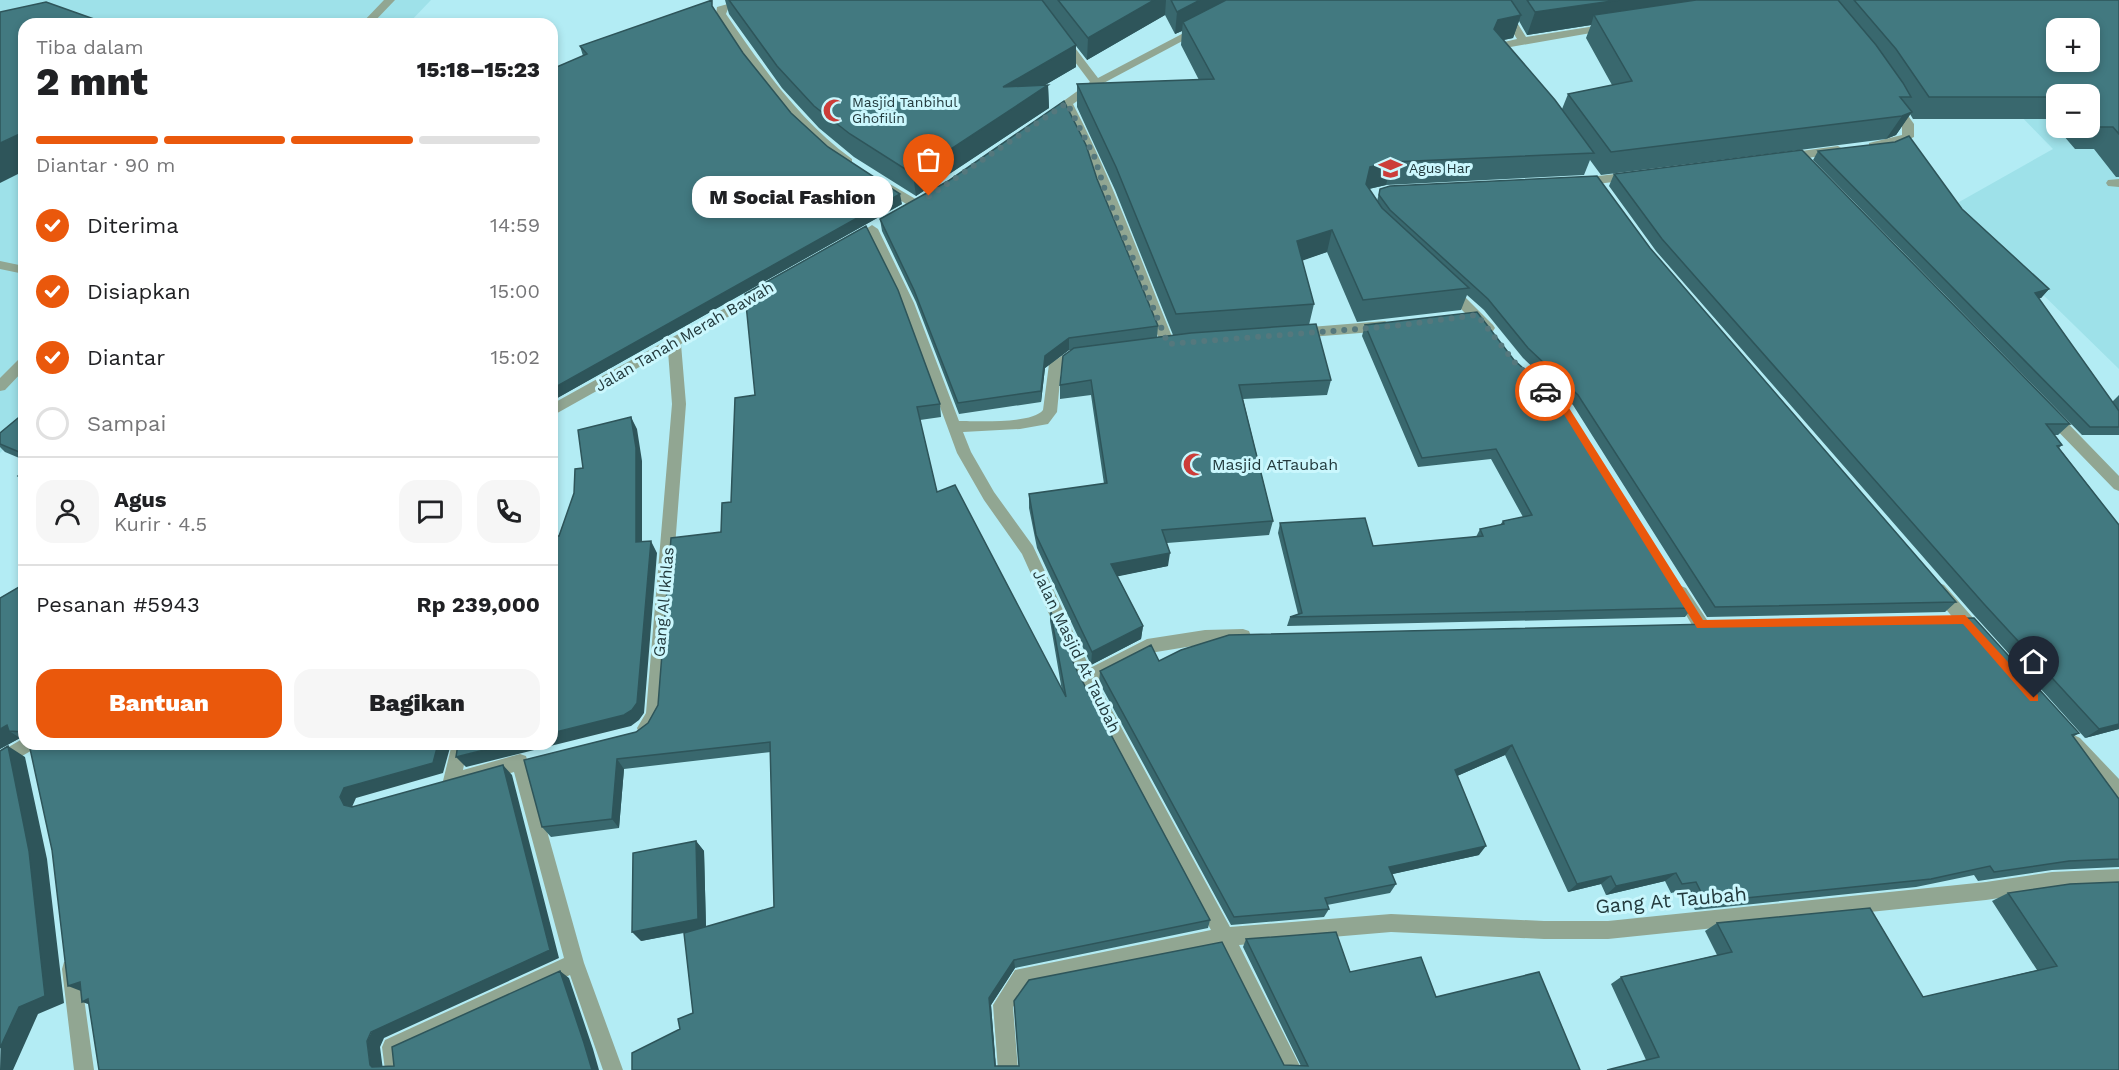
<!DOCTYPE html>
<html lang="id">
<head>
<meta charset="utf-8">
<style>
	:root { --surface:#fff; --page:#f6f6f6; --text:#202124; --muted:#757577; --line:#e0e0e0; --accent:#ea580c }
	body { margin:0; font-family:"Work Sans",sans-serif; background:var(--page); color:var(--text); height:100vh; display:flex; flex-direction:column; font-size:22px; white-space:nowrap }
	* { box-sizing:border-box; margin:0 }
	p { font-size:20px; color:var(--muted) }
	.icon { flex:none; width:33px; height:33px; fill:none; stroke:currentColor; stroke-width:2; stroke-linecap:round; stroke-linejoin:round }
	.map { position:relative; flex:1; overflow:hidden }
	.sheet { position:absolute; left:18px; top:18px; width:540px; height:732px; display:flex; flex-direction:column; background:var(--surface); border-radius:18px; box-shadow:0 3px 9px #0003 }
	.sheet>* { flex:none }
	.fabs { position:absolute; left:2046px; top:18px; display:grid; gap:12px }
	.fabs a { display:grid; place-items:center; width:54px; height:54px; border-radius:12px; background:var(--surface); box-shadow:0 3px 9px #0003; font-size:30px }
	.pin { position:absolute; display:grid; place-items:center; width:51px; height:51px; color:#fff; margin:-62px -26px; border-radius:50% 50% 50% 0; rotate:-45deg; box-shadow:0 0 6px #0007 }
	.pin .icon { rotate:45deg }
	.courier { position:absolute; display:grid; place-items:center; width:60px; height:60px; margin:-30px; border:4px solid #ea580c; border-radius:50%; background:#fff; color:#222; box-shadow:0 2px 8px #0007 }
	.bubble { position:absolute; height:42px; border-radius:18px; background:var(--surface); box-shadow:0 3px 9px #0003; font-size:20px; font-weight:800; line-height:42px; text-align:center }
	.summary em { font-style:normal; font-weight:800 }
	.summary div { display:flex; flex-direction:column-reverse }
	.summary { display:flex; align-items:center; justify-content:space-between; height:102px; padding:0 18px }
	h1 { font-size:39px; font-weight:800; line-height:45px }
	.bar { display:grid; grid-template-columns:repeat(4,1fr); gap:9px 6px; align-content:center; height:72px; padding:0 18px }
	.bar i { height:8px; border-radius:4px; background:var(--line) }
	.bar .active { background:var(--accent) }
	.bar p { grid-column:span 4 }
	.line { display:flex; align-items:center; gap:15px; padding:0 18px; border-top:2px solid var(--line) }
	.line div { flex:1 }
	.round { display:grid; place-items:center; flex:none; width:63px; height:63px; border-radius:18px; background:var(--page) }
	ol { padding:0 18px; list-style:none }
	li { display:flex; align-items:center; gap:18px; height:66px }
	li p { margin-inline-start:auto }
	li .icon { padding:6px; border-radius:50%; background:var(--accent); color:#fff; stroke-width:4 }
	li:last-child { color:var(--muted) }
	li i { width:33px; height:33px; border:3px solid var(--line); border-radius:50% }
	.button { display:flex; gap:12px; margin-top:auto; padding:12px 18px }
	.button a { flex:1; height:69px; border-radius:18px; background:var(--accent); color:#fff; font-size:24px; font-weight:800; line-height:69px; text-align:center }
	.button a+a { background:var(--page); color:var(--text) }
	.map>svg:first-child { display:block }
	.built { fill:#9ee1e9; fill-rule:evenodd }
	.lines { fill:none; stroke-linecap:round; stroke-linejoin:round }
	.service { fill:#91a692; fill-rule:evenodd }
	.minor { fill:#91a692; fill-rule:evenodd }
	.wall { fill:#39686e; fill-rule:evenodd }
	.shaded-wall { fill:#2e555a }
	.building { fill:#427980; stroke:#2e555a; stroke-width:1.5; fill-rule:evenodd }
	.route { fill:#ea580c }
	.done { stroke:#55787d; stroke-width:6; stroke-dasharray:0 10.8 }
	.labels { text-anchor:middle; stroke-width:6; stroke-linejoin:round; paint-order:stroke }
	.far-poi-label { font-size:14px; fill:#233a3d; stroke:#caf7fd; text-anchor:start }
	.street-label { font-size:16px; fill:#233a3d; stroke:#caf7fd }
	.poi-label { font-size:16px; fill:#233a3d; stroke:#caf7fd; text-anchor:start }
	.near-street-label { font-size:20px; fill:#233a3d; stroke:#caf7fd }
</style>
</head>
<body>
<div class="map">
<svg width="2119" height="1070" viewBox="0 0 2119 1070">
	<rect width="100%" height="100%" fill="#b3ecf4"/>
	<path class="built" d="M0,0h431l-23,24h-384v404l-24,25z
		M1907,0h212v369l-167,-163 101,-57zM2056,28h34v34h-34zM2056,94h34v34h-34z"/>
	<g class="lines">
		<path class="service" d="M384,0h11l-23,24h-11z
			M2119,179v8l-11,-1 -2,-3 2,-3z
			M0,261l24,5v8l-24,-5z
			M24,357v13l-19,20 -5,1v-13l19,-19z"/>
		<path class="minor" d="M742,0h19l-33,9 -2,5c37,54 73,106 126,145v6c-32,7 -118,-124 -136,-151l1,-7z
			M1493,0h10l23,37 82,-13 5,3 -5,3 -109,19 -2,5 -4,1 -5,-3 3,-7 26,-6z
			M1199,25l5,3 -1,2 -103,55 -27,19c40,77 69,160 102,240l-7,5 -7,-5 -62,-154 -11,-34 -23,-46 -15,8 -6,-3 46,-33 -30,-40 1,-2h8l29,38z
			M1895,102l4,1 15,21v13l-25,11 -20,1v-6l33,-8v-11l-13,-19z
			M1838,146l6,4 -2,3 -55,8 -6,-4 6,-4z
			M1632,172l4,1v6l-54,7 -6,-4 6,-4z
			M883,180l36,21v6h-8l-32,-20v-6z
			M872,225l6,4 36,74 45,118c19,0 73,3 84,-11l6,-46 16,-10 15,-4 7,5 -2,3 -11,3 -13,9 -4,42 -9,12 -28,5 -57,3 8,20 23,40 39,54 57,122 57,-29 58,-9 38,-1 6,2 2,5 -2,5 -6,2 -38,1 -55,9 -54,28 134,246 161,-13 153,7h64l378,-39 66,-10 67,-3v18l-67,3 -66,10 -378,39h-64l-153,-7 -152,13 63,125h-20l-62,-123 -192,38 -15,22 5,63h-20l-5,-65 22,-35 196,-40 -131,-247 -58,-129 -38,-54 -27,-47 -55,-150 -36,-74z
			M1450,286l5,1 38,38 2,3 -2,3h-10l-38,-38 -1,-3 1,-3z
			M763,287l5,1 1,3 -1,3 -87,50 5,60 -24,311 -11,18 -6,3 -6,-3 -2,-5 9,-15 26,-309 -4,-53 -116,65v-12z
			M1385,321l7,5 -7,5 -87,7 -7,-5 7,-5z
			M2050,409l5,1 64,66v15l-5,-2 -69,-71 -2,-4 2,-4z
			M1939,583l5,2 38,43 2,5 -2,5 -6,2 -6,-2 -36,-43 -3,-5 3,-5z
			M1681,586l5,2 21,32 2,5 -2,5 -6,2 -6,-2 -19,-32 -3,-5 3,-5z
			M2074,735l6,3 39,41v20l-6,-2 -45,-49 -2,-5 2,-5z
			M24,738v6h12l-2,5 -34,20v-17z
			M452,744h16l-5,26 57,-16 6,2 58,207 39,107h-20l-33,-95 -168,77 3,18h-20l-3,-23 3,-7 179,-82 -50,-186 -62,17 -6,-2 -3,-6z
			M71,960l7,2 2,7 14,101h-20l-12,-101 2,-7z"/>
	</g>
	<path class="wall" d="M725,0h1394v177h-3l-22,-28h-19l-18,-21h33v-34h-34v33l-6,-8h-137l-3,-5 -14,21 -10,4 -285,36 -11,-15 -6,15 -198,10 -17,4 8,12 3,-12 270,59 306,354 -11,10 -238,5 -134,-212 -50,-47 -39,-48 -17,-15 -6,15 -104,12 -30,-70 -25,8 12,44 -5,21 22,55 -4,15 -84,4 30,122 -4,14 -102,8 1,23 -51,10 26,50 -2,13 -50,26 -54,-117 -8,-40v-14l75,-10 -13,-89 -31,4v-14l12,-35h-3l-24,18 -4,34 -82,12 -43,-112 -34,-71 -2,-12 217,-40 61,147 -1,11 16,-2 -58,-145 -38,-83v-23l122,-4 -18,-35 1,-14 -7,3 -10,-19 -78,45 -11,-14v21l-31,18h3l1,23 -133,88 -62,-39 -35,-29 -37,-40 -53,-74zM1519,21l8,14 64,-10 -5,13 26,47 -44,9 -6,15 -59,-69 10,-2z
		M714,10l29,43 48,60 37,34 74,57 -350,197v-332l31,-13 -3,-10z
		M1818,151l144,58 87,80 -8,9h-3l74,104 7,-7v40h-37l-269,-275z
		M1614,174l456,250 -12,11h-4l8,10 -3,3 60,77v204l-34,9 -112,-124 -317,-363 -47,-65z
		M1365,325l327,283 -7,9 -398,9 3,-9 8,-3 -20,-81 2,-10 93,23 103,-9 4,-8 20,-4 3,-4 20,-4 -32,-58 -73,8 -56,-131z
		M735,398l205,6 1,13 -21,3 17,72 125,199 -12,-70v-11l28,63 132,247 -2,8 -193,40 -24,37 5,61h305l-58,-119 3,-8 104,33 86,25 144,73h-948l48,-41 13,-16 -9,-80 -43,8 55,-100 8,10 2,76 68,-20 -3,-155 -147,17 -5,59 -68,9 -9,-10 94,-95 12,-9 10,-18 73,-203z
		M24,413v47l-19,-8 -5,-5v-14z
		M24,584v156l-4,-2 -20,11z
		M1159,661l920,72 -6,4 46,62v68l-67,3 -74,11 -4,-6 -58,12 -221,23 -10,-20 -14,3 -6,-12 -59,14 -5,-11 -33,8 -63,-137 -48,21 22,79 -87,19 4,10 -6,9 -63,12 2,4 -5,8 -93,8 -132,-243 1,-11z
		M2119,882v188l-473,-10 -35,-76 10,-7 96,-22 -12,-24 12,-8 206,74 114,-27 -45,-69 16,-8z"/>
	<path class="shaded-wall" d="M1154,0h12l-1,15 -78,45 1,-22z
		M1200,0h35l-52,22 -1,9 -7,3 2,-22z
		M1619,0h141l-166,15 -3,10 -64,10 8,-23z
		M1521,15l-8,23 -23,5 4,-14 4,-9z
		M1076,45v22l-72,42 -1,-22z
		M1048,85l1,23 -133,88 -3,-22z
		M1912,112l-16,23 -10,4 16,-23z
		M24,132v39l-24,12v-40z
		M1392,162l-6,23 -22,5 6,-23z
		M900,194l2,10 -350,197v-12z
		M1332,230l-5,22 -34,12 4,-23z
		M2049,289l-8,9 -14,3 8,-8z
		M1069,338v12l-24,18 -4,34v-11l4,-35z
		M631,417l6,12 5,32v94l-6,-13z
		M651,541l6,12 -13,160 -5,7 -8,6 -165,41 -10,-10 52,-13h44v-11z
		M1170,553l-2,13 -58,12 1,-14z
		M1143,626l-2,13 -50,26 1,-13z
		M2119,724v5l-34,9 14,-9z
		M7,725l2,6 11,7 -20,11v-20z
		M438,744h13l-8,29 -87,25 -4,9 -8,-2 -4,-8 4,-9z
		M1512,745l-7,10 -57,25 7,-10z
		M8,746l17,11 22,102 17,144 -26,11 -25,56h-13z
		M617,759l7,10 -5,59 -7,-9z
		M503,765l9,10 47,183 -175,80 -4,9 3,23 -11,-3 -2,-2 -3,-24z
		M696,841l8,10 2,77 -65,13 -9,-9z
		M1486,846l-7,9 -95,21 5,-9z
		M1676,873l-11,8 -59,14 10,-9z
		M1611,876l-10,8 -33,8 9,-8z
		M1014,960l1,8 -24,37 5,65 -7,-72z
		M560,971l9,7 24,71 6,21h-7z
		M80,982l6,11 -18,-7z
		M88,999l12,9 -18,-6z"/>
	<path class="building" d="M712,0v6l31,47 48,60 37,34 72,47 -348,195v-320l35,-15 -7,-8z
		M729,0h313l34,45 -73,42 45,-2 -135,89 -63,-40 -36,-28 -37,-40z
		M1058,0h96l-66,38z
		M1171,0h29l-23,12z
		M1226,0h285l10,15 -23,5 -4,9 61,71 39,53 -202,9 -22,5 -4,17 16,24 87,80 -106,12 -31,-70 -35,11 17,63 -138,10 -60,-147 -39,-83 137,-5 -31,-57z
		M1527,0h92l-84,12z
		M1696,0h142l38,45 27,38 8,14h-11l12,15 -10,4 -291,36 -43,-58 64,-13 -38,-66z
		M1854,0h265v134l-6,-7h-20l-3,-5v-28h-34v3h-127l-33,-48zM2056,28h34v34h-34z
		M46,2l62,22h-84v108l-24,11v-131z
		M1064,101l22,44 11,34 61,147 -89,12 -24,18 -4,35 -83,12 -44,-113 -34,-71 68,-38z
		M1909,136l53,73 87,80 -14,4 84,118v16h-29l-272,-276 77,-9z
		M1802,150l268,274h-24l16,21 -5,1 62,79v199l-20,5 -115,-125 -322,-365 -48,-65z
		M1597,176l53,72 306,354 -241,5 -137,-212 -50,-47 -40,-49 -98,-89 -11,-15 1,-6 10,-3z
		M866,226l32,64 42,114 -23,3 20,85 18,-7 111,212 -16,-87 28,63 132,247 -196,40 -25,38 6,68h24l-5,-65 15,-21 193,-38 62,123 24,1 -62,-127 90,-7 14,40 71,-15 15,40 103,-25 41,98h-948v-17l48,-24 -2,-10 15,-6 -9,-80 90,-26 -4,-165 -153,17 -5,60 -70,8 -18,-67 112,-28 12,-9 10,-18 13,-167 50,-6 1,-29 9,-1 4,-104 20,-3 -10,-101z
		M1477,312l37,48 51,46 127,202 -402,9 12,-4 -22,-90 85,-5 8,28 110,-10 -3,-7 24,-5 -1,-3 29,-6 -36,-66 -74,9 -57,-133z
		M1316,324l15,56 -92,5 34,136 -111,9 8,23 -59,11 32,62 -51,26 -56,-117 -7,-41 78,-11 -16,-103 -31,5 3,-29 11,-8 117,-15z
		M24,413v41l-24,-10v-11z
		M631,417l5,31v94l15,-1 -14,162 -5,7 -8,5 -72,18v-197h7l15,-43 1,-24 8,-1 -5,-38z
		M24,472v8l-6,-4z
		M24,584v148l-15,-1 -2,-6 -7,4v-131z
		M1974,618l105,115 -7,2 47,64v60l-50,2 -75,11 -4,-6 -59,13 -225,23 -10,-20 -14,2 -6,-11 -60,13 -5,-10 -34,8 -65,-139 -57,25 31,76 -97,21 7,17 -71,14 4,11 -95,8 -134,-246 51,-26 8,16 22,-11 48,-15z
		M29,744h409l-5,19 -89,25 -4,9 4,8 8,2 151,-42 47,185 -179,82 -4,9 3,24 2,2 22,-1 -2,-19 168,-76 24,72 8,27h-493l-11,-71 -6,3 -2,-20 -12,4 -16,-136z
		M458,744h50l-52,13z
		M8,746l21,105 16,145 -26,11 -19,41v-297z
		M696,841l2,78 -66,13 1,-79z
		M2119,882v188h-512l52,-13 -38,-80 111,-25 -15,-29 153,-15 53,89 134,-31 -49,-73 62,-9z"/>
	<path class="route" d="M1545,388l24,20 134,212 262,-5 73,80v6h-8l-67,-77 -266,4 -134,-215 -21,-19 -1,-3z"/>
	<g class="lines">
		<path class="done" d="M929,196l138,-93 27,53 11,34 63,154 227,-18 82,-11 39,49 29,27"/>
	</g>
	<defs>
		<symbol id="mosque-bare" viewBox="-9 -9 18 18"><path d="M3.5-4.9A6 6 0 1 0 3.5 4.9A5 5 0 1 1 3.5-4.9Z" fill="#cc3d39" stroke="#caf7fd" stroke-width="2.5" paint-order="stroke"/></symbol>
		<symbol id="university-bare" viewBox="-9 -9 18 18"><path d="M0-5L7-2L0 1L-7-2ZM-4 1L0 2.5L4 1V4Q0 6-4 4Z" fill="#cc3d39" stroke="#caf7fd" stroke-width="2.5" paint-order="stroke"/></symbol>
	</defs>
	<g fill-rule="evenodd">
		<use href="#mosque-bare" x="818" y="94" width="33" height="33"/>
		<use href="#university-bare" x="1374" y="152" width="33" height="33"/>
		<use href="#mosque-bare" x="1178" y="448" width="33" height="33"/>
	</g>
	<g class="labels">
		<g class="far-poi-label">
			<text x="852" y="107">Masjid Tanbihul<tspan x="852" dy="16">Ghofilin</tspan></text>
			<text x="1409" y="173">Agus Har</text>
		</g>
		<g class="street-label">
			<text transform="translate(684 336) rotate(-30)" y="6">Jalan Tanah Merah Bawah</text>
			<text transform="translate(663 602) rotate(-85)" y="6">Gang Al Ikhlas</text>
			<text transform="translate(1077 651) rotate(64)" y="6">Jalan Masjid At Taubah</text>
		</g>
		<g class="poi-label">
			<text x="1212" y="470">Masjid AtTaubah</text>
		</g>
		<g class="near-street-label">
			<text transform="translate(1671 900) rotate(-5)" y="7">Gang At Taubah</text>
		</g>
	</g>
</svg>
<div class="fabs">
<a>+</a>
<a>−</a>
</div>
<div class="pin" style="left:929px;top:196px;background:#ea580c"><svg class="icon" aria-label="bag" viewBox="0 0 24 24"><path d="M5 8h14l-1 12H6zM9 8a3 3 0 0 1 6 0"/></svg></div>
<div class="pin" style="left:2034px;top:698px;background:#1f2937"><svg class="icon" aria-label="home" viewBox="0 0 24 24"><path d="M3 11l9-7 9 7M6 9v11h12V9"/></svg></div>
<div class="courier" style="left:1545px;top:391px"><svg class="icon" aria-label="car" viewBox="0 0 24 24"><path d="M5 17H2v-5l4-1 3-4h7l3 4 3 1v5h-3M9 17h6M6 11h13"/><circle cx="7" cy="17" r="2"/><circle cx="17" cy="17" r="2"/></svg></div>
<div class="bubble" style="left:692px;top:176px;width:201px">M Social Fashion</div>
<section class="sheet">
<div class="summary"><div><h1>2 mnt</h1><p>Tiba dalam</p></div><em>15:18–15:23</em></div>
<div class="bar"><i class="active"></i><i class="active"></i><i class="active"></i><i></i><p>Diantar · 90 m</p></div>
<ol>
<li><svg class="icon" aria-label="check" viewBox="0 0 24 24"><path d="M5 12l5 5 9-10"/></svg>Diterima<p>14:59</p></li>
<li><svg class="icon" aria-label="check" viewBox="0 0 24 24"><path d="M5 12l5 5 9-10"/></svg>Disiapkan<p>15:00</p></li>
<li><svg class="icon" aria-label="check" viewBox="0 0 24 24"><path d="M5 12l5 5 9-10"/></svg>Diantar<p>15:02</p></li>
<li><i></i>Sampai</li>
</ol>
<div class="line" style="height:108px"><a class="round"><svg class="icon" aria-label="person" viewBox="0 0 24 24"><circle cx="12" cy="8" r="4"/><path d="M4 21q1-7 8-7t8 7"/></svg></a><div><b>Agus</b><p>Kurir · 4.5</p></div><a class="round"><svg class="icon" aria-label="chat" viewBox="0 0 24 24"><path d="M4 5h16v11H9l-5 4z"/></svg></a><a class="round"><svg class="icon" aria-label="phone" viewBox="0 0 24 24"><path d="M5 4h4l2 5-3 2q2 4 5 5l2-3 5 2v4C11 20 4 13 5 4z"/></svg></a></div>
<div class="line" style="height:78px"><div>Pesanan #5943</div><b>Rp 239,000</b></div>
<div class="button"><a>Bantuan</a><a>Bagikan</a></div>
</section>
</div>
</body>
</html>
